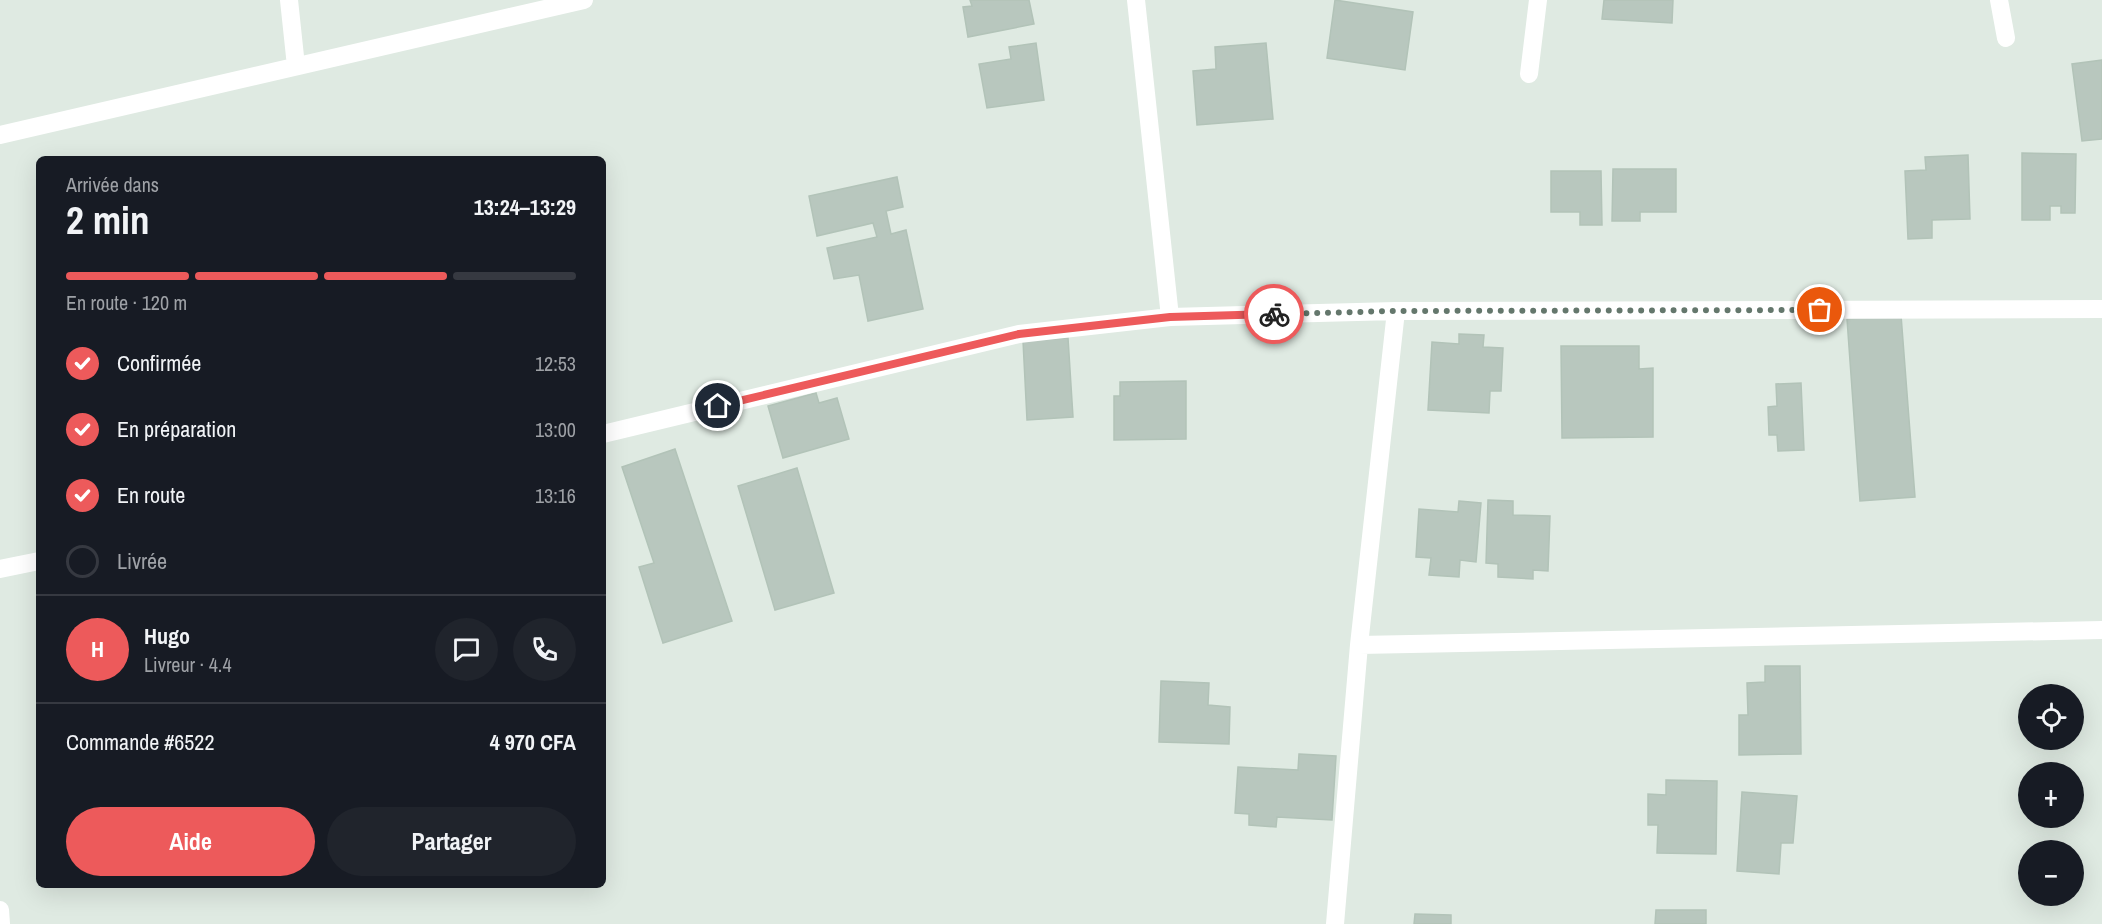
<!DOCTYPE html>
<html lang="fr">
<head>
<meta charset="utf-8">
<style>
	:root { --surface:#171b24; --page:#20242c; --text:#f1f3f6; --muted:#9ea1a6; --line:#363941; --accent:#ed5a5b }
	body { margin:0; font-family:"Archivo Narrow",sans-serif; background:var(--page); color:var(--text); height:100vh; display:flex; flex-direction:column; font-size:22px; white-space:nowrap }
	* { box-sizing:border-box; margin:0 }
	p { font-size:20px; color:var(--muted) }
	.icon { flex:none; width:33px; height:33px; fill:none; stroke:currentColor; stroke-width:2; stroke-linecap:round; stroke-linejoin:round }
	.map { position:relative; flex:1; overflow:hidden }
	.sheet { position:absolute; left:36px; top:156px; width:570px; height:732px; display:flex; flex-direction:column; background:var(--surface); border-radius:9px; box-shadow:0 6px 24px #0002 }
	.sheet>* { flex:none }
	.buttons { position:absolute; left:2018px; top:684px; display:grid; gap:12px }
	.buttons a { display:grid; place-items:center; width:66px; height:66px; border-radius:50%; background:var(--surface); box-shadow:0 6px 24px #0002; font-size:30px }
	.pin { position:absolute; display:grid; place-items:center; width:51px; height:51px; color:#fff; margin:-26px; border:3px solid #fff; border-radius:50%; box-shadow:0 2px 6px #0007 }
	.courier { position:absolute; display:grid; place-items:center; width:60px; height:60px; margin:-30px; border:4px solid #ed5a5b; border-radius:50%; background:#fff; color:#222; box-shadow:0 2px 8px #0007 }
	.headline em { font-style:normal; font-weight:800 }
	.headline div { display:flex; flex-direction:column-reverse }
	.headline { display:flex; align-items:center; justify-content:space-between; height:102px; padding:0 30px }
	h1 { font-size:39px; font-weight:800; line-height:45px }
	.bar { display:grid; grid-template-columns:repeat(4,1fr); gap:9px 6px; align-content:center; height:72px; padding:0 30px }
	.bar i { height:8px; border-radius:4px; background:var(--line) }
	.bar .on { background:var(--accent) }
	.bar p { grid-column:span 4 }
	.line { display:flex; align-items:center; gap:15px; padding:0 30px; border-top:2px solid var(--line) }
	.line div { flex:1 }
	.round { display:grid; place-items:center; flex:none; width:63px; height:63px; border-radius:32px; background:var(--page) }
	ol { padding:0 30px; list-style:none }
	li { display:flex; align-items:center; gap:18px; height:66px }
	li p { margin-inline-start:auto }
	li .icon { padding:6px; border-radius:50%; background:var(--accent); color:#fff; stroke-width:4 }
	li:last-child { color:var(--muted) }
	li i { width:33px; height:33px; border:3px solid var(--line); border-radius:50% }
	.primary-button { display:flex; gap:12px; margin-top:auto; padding:12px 30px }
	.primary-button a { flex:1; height:69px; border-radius:36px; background:var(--accent); color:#fff; font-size:24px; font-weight:800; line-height:69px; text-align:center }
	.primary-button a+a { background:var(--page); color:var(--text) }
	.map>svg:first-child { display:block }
	.building { fill:#b8c7be; stroke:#b2c3b8; stroke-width:1.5 }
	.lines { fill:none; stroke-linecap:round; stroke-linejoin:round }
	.minor { stroke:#fff; stroke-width:18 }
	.done { stroke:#64776c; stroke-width:6; stroke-dasharray:0 10.8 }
	.route { stroke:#ed5a5b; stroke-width:8 }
</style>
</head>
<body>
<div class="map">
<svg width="2102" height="924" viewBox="0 0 2102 924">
	<rect width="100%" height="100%" fill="#dfeae2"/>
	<path class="building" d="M970,0h59l5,24 -66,13 -5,-30 9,-1z
		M1335,0l78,12 -8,58 -78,-12z
		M1604,0h69l-1,23 -70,-4z
		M1036,43l8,57 -57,8 -8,-44 32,-5 -2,-12z
		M1266,43l7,76 -76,6 -4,-54 23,-2 -1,-22z
		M2102,60v79l-20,2 -10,-77z
		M2022,153l54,1 -1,59h-14v-7h-11v14h-28z
		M1968,155l2,64 -38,1v18l-24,1 -3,-68 21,-1 -1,-13z
		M1613,169h63v43h-36v9h-28z
		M1551,171h50l1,54h-22v-13h-29z
		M897,177l6,30 -17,4 5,23 15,-4 17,79 -55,12 -9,-46 -25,4 -7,-31 50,-11 -4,-14 -56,13 -8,-40z
		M1901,315l14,182 -55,4 -13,-182z
		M1459,334l25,1 -1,12 20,1 -2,43h-11l-1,22 -61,-3 4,-68 27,2z
		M1068,338l5,79 -46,3 -4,-79z
		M1561,346h78v23l14,-1v69l-91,1z
		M1186,381v58l-72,1v-44h6v-14z
		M1801,383l3,67 -26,1 -1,-16h-8l-1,-28 9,-1 -1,-22z
		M816,393l3,10 18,-5 12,41 -66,19 -15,-52z
		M675,449l57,172 -69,22 -24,-76 15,-4 -32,-96z
		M797,468l37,125 -59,17 -37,-124z
		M1488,500l25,1v14l37,1 -2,55 -15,-1v9l-35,-2v-13l-12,-1z
		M1459,501l22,2 -5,59 -16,-2 -1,17 -30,-2 2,-17 -15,-1 3,-48 39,3z
		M1765,666h35l1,88 -62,1v-40h9l-1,-32 18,-1z
		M1161,681l48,2 -1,22 22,2 -1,37 -70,-2z
		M1299,754l37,2 -4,64 -55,-3 -1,10 -27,-2v-11l-14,-1 3,-46 60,3z
		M1666,780l51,1 -1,73 -59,-1 1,-28h-10v-31l18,1z
		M1742,792l55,4 -4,47h-12l-2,31 -42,-3z
		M1656,910h50v14h-51z
		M1415,914l36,1v9h-37z"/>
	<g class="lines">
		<path class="minor" d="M289,0l7,66
			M1136,0l34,317
			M1999,0l7,38
			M1529,74l9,-74
			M0,135l584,-135
			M603,434l416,-100 151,-17 226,-6 706,-2
			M0,569l39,-8
			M1359,645l743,-15
			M0,910l1,14
			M1335,924l24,-279 37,-334"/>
	</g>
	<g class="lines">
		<path class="done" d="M1274,314l122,-3 424,-1"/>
		<path class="route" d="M718,406l301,-72 151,-17 104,-3"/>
	</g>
</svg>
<div class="buttons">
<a><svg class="icon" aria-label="locate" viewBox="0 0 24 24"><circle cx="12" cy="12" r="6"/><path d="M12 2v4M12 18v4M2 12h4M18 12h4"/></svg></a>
<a>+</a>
<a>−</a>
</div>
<div class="pin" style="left:1820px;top:310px;background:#ea580c"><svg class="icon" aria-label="bag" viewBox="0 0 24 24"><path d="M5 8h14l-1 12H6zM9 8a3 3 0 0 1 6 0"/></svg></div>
<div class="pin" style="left:718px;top:406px;background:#1f2937"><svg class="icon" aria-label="home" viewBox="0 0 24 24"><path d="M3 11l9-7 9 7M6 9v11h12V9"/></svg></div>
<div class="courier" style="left:1274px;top:314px"><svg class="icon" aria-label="bike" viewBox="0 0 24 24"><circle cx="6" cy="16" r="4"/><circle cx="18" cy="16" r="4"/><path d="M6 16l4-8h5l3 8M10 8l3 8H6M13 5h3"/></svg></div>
<section class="sheet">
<div class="headline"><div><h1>2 min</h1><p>Arrivée dans</p></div><em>13:24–13:29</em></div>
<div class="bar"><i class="on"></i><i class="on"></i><i class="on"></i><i></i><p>En route · 120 m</p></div>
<ol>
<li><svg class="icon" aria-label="check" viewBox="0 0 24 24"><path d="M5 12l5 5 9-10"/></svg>Confirmée<p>12:53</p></li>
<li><svg class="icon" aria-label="check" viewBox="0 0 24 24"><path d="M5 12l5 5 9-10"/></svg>En préparation<p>13:00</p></li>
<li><svg class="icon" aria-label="check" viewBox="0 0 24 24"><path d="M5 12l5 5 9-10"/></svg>En route<p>13:16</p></li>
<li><i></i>Livrée</li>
</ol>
<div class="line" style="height:108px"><b class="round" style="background:var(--accent);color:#fff">H</b><div><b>Hugo</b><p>Livreur · 4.4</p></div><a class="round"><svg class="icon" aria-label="chat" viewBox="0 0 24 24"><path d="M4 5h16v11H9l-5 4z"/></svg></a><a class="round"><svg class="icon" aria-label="phone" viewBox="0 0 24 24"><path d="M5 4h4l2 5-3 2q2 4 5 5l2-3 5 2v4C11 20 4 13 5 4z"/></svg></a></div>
<div class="line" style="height:78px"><div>Commande #6522</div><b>4 970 CFA</b></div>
<div class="primary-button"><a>Aide</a><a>Partager</a></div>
</section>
</div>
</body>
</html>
